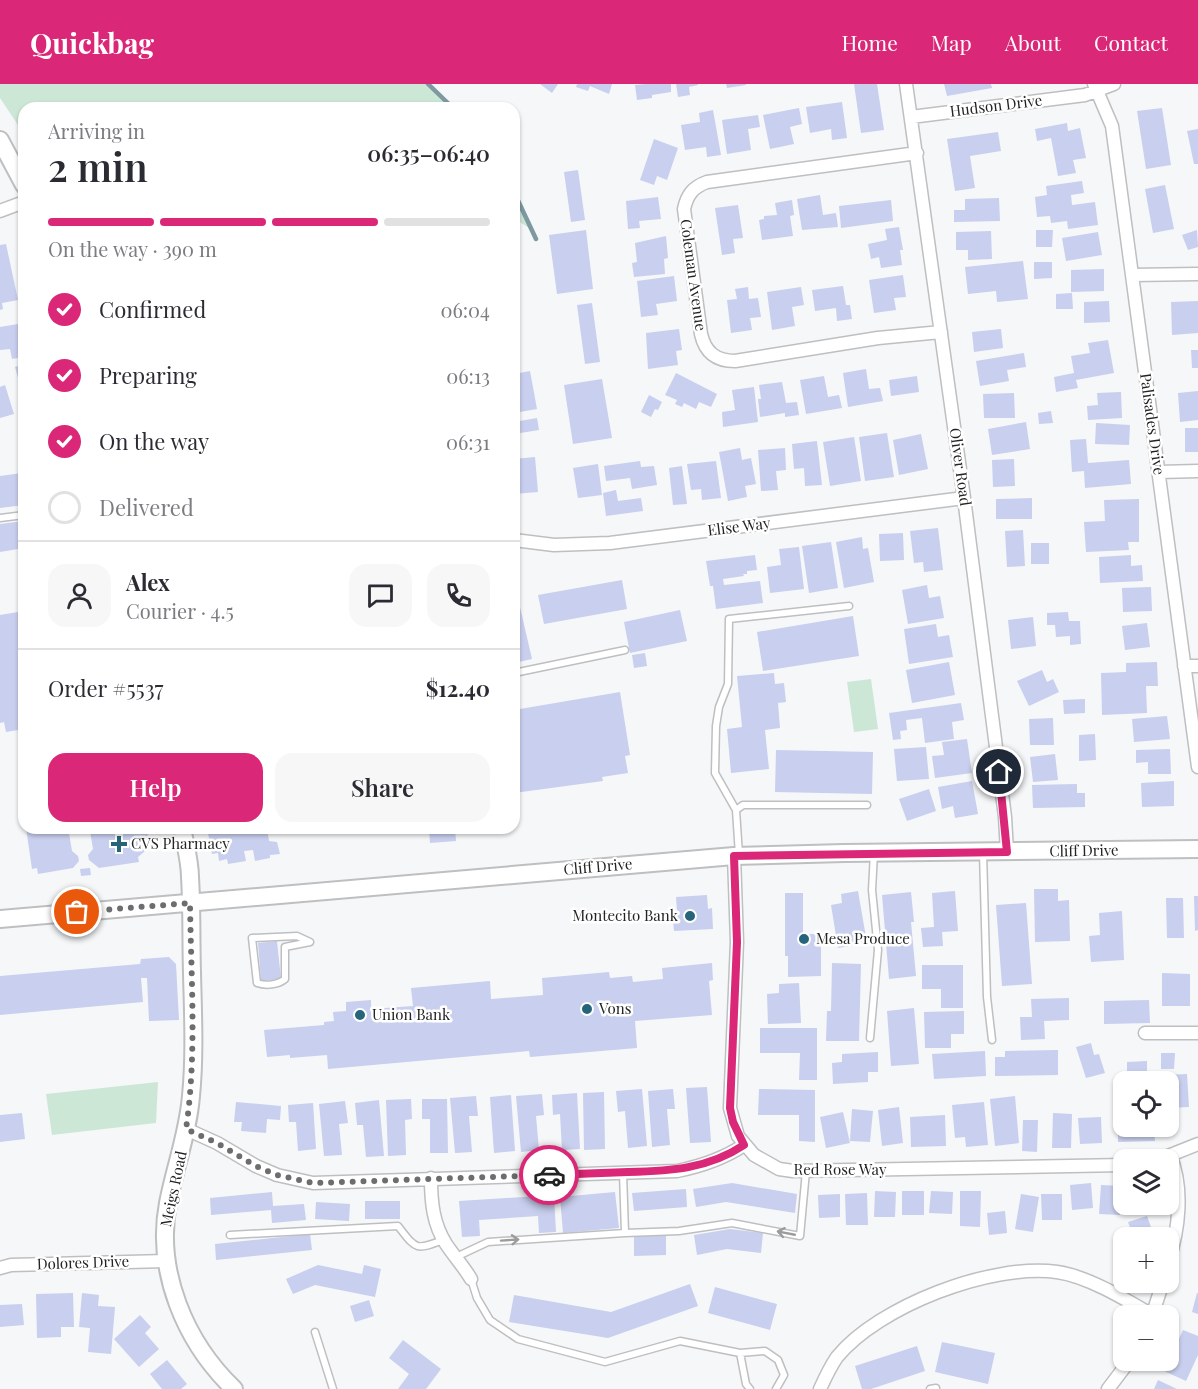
<!DOCTYPE html>
<html lang="en">
<head>
<meta charset="utf-8">
<style>
	:root { --surface:#fff; --page:#f7f7f7; --text:#2b2b33; --muted:#7c7c81; --line:#e1e1e2; --accent:#db2777 }
	body { margin:0; font-family:"Playfair Display",serif; background:var(--page); color:var(--text); height:100vh; display:flex; flex-direction:column; font-size:22px; white-space:nowrap }
	* { box-sizing:border-box; margin:0 }
	p { font-size:20px; color:var(--muted) }
	.icon { flex:none; width:33px; height:33px; fill:none; stroke:currentColor; stroke-width:2; stroke-linecap:round; stroke-linejoin:round }
	.map { position:relative; flex:1; overflow:hidden }
	.side { position:absolute; left:18px; top:18px; width:502px; height:732px; display:flex; flex-direction:column; background:var(--surface); border-radius:18px; box-shadow:0 2px 4px #0004 }
	.side>* { flex:none }
	.tools { position:absolute; left:1113px; top:987px; display:grid; gap:12px }
	.tools a { display:grid; place-items:center; width:66px; height:66px; border-radius:12px; background:var(--surface); box-shadow:0 2px 4px #0004; font-size:30px }
	.pin { position:absolute; display:grid; place-items:center; width:51px; height:51px; color:#fff; margin:-26px; border:3px solid #fff; border-radius:50%; box-shadow:0 2px 6px #0007 }
	.courier { position:absolute; display:grid; place-items:center; width:60px; height:60px; margin:-30px; border:4px solid #db2777; border-radius:50%; background:#fff; color:#222; box-shadow:0 2px 8px #0007 }
	.summary em { font-style:normal; font-weight:600 }
	.summary div { display:flex; flex-direction:column-reverse }
	.summary { display:flex; align-items:center; justify-content:space-between; height:102px; padding:0 30px }
	h1 { font-size:39px; font-weight:600; line-height:45px }
	.bar { display:grid; grid-template-columns:repeat(4,1fr); gap:9px 6px; align-content:center; height:72px; padding:0 30px }
	.bar i { height:8px; border-radius:4px; background:var(--line) }
	.bar .current { background:var(--accent) }
	.bar p { grid-column:span 4 }
	.line { display:flex; align-items:center; gap:15px; padding:0 30px; border-top:2px solid var(--line) }
	.line div { flex:1 }
	.round { display:grid; place-items:center; flex:none; width:63px; height:63px; border-radius:18px; background:var(--page) }
	ol { padding:0 30px; list-style:none }
	li { display:flex; align-items:center; gap:18px; height:66px }
	li p { margin-inline-start:auto }
	li .icon { padding:6px; border-radius:50%; background:var(--accent); color:#fff; stroke-width:4 }
	li:last-child { color:var(--muted) }
	li i { width:33px; height:33px; border:3px solid var(--line); border-radius:50% }
	.action { display:flex; gap:12px; margin-top:auto; padding:12px 30px }
	.action a { flex:1; height:69px; border-radius:18px; background:var(--accent); color:#fff; font-size:24px; font-weight:600; line-height:69px; text-align:center }
	.action a+a { background:var(--page); color:var(--text) }
	header { display:flex; align-items:center; gap:36px; box-sizing:border-box; height:84px; padding:0 30px; background:var(--accent); color:#fff }
	header strong { font-size:28px }
	nav { display:flex; gap:33px; margin-inline-start:auto; font-size:21px }
	.map>svg:first-child { display:block }
	.green { fill:#cde7d7 }
	.lines { fill:none; stroke-linecap:round; stroke-linejoin:round }
	.stream { stroke:#7e999f; stroke-width:4.5 }
	.building { fill:#c9cfee }
	.lane-casing { stroke:#bebfc1; stroke-width:9 }
	.street-casing { stroke:#bebfc1; stroke-width:15 }
	.secondary-casing { stroke:#bebfc1; stroke-width:20 }
	.lane { stroke:#fff; stroke-width:6 }
	.street { stroke:#fff; stroke-width:12 }
	.secondary { stroke:#fff; stroke-width:16 }
	.oneway { stroke:#9c9c9c }
	.done { stroke:#6c6d6e; stroke-width:6; stroke-dasharray:0 10.8 }
	.route { stroke:#db2777; stroke-width:8 }
	.poi-dot { fill:#256479; stroke:#fff; stroke-width:2 }
	.labels { text-anchor:middle; stroke-width:5; stroke-linejoin:round; paint-order:stroke }
	.street-label { font-size:15px; fill:#222323; stroke:#fff }
	.poi-label { font-size:15px; fill:#222323; stroke:#fff; text-anchor:start }
</style>
</head>
<body>
<header>
<strong>Quickbag</strong>
<nav><a>Home</a><a>Map</a><a>About</a><a>Contact</a></nav>
</header>
<div class="map">
<svg width="1198" height="1305" viewBox="0 0 1198 1305">
	<rect width="100%" height="100%" fill="#f6f7f9"/>
	<path class="green" d="M0,0h428l25,24h-429v26l-24,-36z
		M514,108l1,1 17,37 -17,-11z
		M871,595l7,50 -24,3 -7,-50z
		M158,998l-2,41 -104,12 -6,-41z"/>
	<g class="lines">
		<path class="stream" d="M428,0l25,24
			M514,108l22,47"/>
	</g>
	<path class="building" d="M540,0h18l-6,9z
		M577,0h35l-3,10 -19,-8 -2,5 -12,-4z
		M646,0h25v8l-19,3v3l-15,2 -2,-15z
		M676,0h22v1l-9,2 1,8 -12,2z
		M726,0h20v1l-19,3z
		M854,0h23l7,46 -23,3z
		M944,0h47l1,4 -45,8z
		M842,18l5,36 -15,2 -1,-11 -21,4 -4,-26z
		M799,24l3,16 -12,3 4,17 -24,5 -7,-34z
		M1162,24l9,57 -25,4 -9,-58z
		M713,26l8,45 -14,2 -1,-10 -21,3 -4,-25 19,-3 -1,-9z
		M758,31l2,12 -12,2 3,21 -24,4 -5,-34z
		M1067,39l1,8 12,-3 6,30 -13,2 3,13 -18,3 -7,-38 -14,3 -2,-12z
		M1198,45v35h-4l-7,-33z
		M998,48l3,19 -31,5 5,32 -20,3 -8,-52z
		M654,55l24,9 -11,32 -10,-4 -3,9 -14,-5z
		M578,86l7,50 -14,2 -7,-50z
		M1082,97l2,12 -13,2 1,10 23,-3 3,23 -30,4 -1,-8 -16,2 -1,-7 -13,1 -2,-20 12,-2 -1,-9z
		M1165,101l9,44 -21,4 -8,-44z
		M820,111l3,20 13,-2 2,14 -36,3 -5,-31z
		M658,113l3,22 -22,2 1,7 -12,1 -2,-28z
		M999,114l1,23 -46,1v-12h11v-11z
		M792,116l2,15 -4,1 3,20 -31,4 -3,-20 5,-1v-3l13,-1 -2,-12z
		M891,116l2,21 -52,7 -2,-22z
		M738,121l5,33 -10,1 2,14 -13,2 -7,-47z
		M899,143l4,23h-3l2,15 -21,3 -2,-11 -8,2 -3,-15 19,-4 -2,-11z
		M586,146l7,59 -36,5 -8,-59z
		M1036,146h17l-1,17h-16z
		M1197,146l1,17 -10,3 -6,-15z
		M991,147l1,28 -24,1v-10h-12v-18z
		M1098,148l4,23 -36,6 -4,-23z
		M666,152l2,22 -4,1 1,15 -31,3 -2,-14 5,-1 -2,-19z
		M6,160l12,56 -16,3 1,6 -3,1v-65z
		M1023,177l5,38 -31,3 -1,-11 -28,3 -3,-27z
		M1034,178h18v16l-18,1z
		M1104,185v22l-33,1v-22z
		M903,191l3,22 -12,1 2,12 -22,3 -5,-33z
		M674,192l3,25 -21,3 2,11 -17,2 -4,-36z
		M843,202l3,19h4l2,14 -15,2 -1,-13 -21,3 -3,-21z
		M748,203l1,12 9,-1 3,19 -11,1 2,12 -21,3 -4,-33 10,-1 -2,-10z
		M801,203l3,18 -12,2 3,19 -23,4 -5,-38z
		M1072,209l1,16h-17v-15z
		M1109,217l1,21 -26,1v-21z
		M1198,217v32l-26,2 -1,-33z
		M592,219l8,59 -15,2 -8,-59z
		M24,239v34l-12,2 -2,-10 -10,1v-23z
		M679,245l3,21 -6,1 2,14 -30,4 -2,-36z
		M1001,245l2,19 -29,4 -2,-20z
		M1108,256l6,33 -38,7 2,8 -22,4 -2,-15 20,-4 -3,-17 19,-3 -2,-10z
		M1191,266h7v18h-6z
		M1024,269l2,14 -19,3 2,11 -29,5 -4,-25z
		M24,280v31l-1,1 -8,-29z
		M866,285l3,20 11,-1 3,13 -35,6 -5,-34z
		M530,287l7,38 -23,4v-39z
		M676,289l41,21 -6,13 -12,-5 -3,7 -12,-6 -2,4 -7,-3 2,-4 -12,-5z
		M824,292l4,21 11,-2 3,13 -36,6 -6,-34z
		M917,292l2,16 -28,4 -2,-16z
		M602,295l10,59 -39,6 -9,-59z
		M782,298l4,21 11,-1 2,13 -14,2v-4l-25,4 -2,-18h3l-2,-14z
		M5,301l9,29 -14,4v-31z
		M754,303l4,35 -35,5 -1,-15 13,-2 -3,-20z
		M1198,307v29l-18,2 -2,-29z
		M1121,308l1,26 -34,2 -1,-14 11,-1 -1,-12z
		M1014,309l1,25h-31l-1,-24z
		M649,311l13,7 -4,8 -3,-1 -4,8 -10,-5z
		M1051,327l2,12 -14,1 -1,-11z
		M537,334l2,12 -25,4v-12z
		M1026,338l4,27 -38,6 -4,-26z
		M1096,339l34,2 -1,20 -34,-1z
		M1185,344h13v24h-13z
		M887,349l7,44 -29,4 -6,-44z
		M921,350l7,35 -29,6 -6,-35z
		M854,353l7,44 -31,5 -7,-44z
		M1086,355l2,24 41,-3 2,24 -46,4 -1,-17 -12,1 -2,-32z
		M817,357l5,44 -17,1 -1,-18 -10,1 -2,-25z
		M740,364l2,12 9,-2 5,26 -11,2 2,11 -19,4 -9,-49z
		M785,364l1,22 -10,1 2,19 -17,1 -3,-41z
		M535,373l3,35 -24,2v-35z
		M1014,375l1,27 -22,1 -1,-27z
		M640,377l1,6 13,-1 3,19 -25,4 -2,-11 -24,3 -2,-15z
		M716,377l5,37 -19,2 -1,-11 -10,1 -4,-26z
		M598,380l4,31 -24,3 -5,-30z
		M682,382l5,38 -14,1 -4,-37z
		M22,389l2,32 -24,3v-32z
		M616,406l2,11 23,-3 2,13 -37,5 -3,-23z
		M1032,414v21h-36v-20z
		M1139,415v43h-11l1,8 -43,2 -2,-30 21,-1 -1,-21z
		M24,437v27l-24,4v-28z
		M938,444l5,42 -19,2 -1,-10 -9,1 -4,-32z
		M1023,446l2,36 -18,1 -2,-36z
		M903,449l1,27 -24,1 -1,-27z
		M862,453l1,12 5,-1 6,34 -30,6 -8,-46z
		M831,458l7,46 -29,5 -7,-47z
		M1031,459h18v21h-18z
		M799,463l5,42 -34,4 -3,-26 14,-2 -2,-16z
		M755,471l2,15 -10,1v3h-4l1,2 -21,3 1,6 36,-4 3,22 -47,6 -3,-23h-3l-4,-25z
		M1131,471v11l11,-1 1,16 -43,2 -1,-26z
		M622,496l5,29 -83,15 -6,-29z
		M514,497l18,78 -18,4z
		M927,501l2,13 11,-2 4,22 -36,6 -6,-34z
		M1151,503l1,24 -29,1 -1,-24z
		M680,526l7,31 -57,12 -6,-31z
		M24,527v118l-18,3 -2,-10 -4,1v-108z
		M1068,528l1,9h11l1,23 -11,1v-9l-14,1 -1,-12h-8v-12z
		M853,532l6,40 -96,15 -6,-39z
		M1033,533l3,29 -25,3 -3,-29z
		M1147,539l3,24 -25,3 -3,-24z
		M936,540l2,13 11,-2 4,22 -44,7 -5,-35z
		M645,569l2,13 -13,2 -2,-13z
		M949,578l6,33 -43,8 -6,-33z
		M1157,578l1,24h-12l1,27 -45,2 -1,-42 25,-1v-9z
		M1042,586l5,12 6,-3 6,13 -30,14 -12,-25z
		M774,589l1,11 9,-1 2,19 -8,1 2,25 -15,2 4,39 -38,4 -4,-44 15,-2 -5,-51z
		M620,608l10,63 -5,1 3,17 -26,4 1,4 -89,12v-83z
		M1085,615v14l-21,1 -1,-14z
		M961,619l3,17 -12,2 2,17 -29,4 -3,-25 -16,2 1,10 -7,1 1,8 -8,1 -4,-27z
		M1167,632l3,23 -36,3 -2,-23z
		M1053,634l1,27h-24l-1,-26z
		M1095,650l1,26 -17,1v-26z
		M967,655l5,34 -37,5 -3,-22 12,-1 -2,-13z
		M926,663l3,32 -32,2 -3,-32z
		M1170,665l1,25h-23v-12l-12,1v-13z
		M776,666l97,2 -1,42 -97,-2z
		M1055,670l3,26 -25,2 -3,-25z
		M972,697l6,33 -23,4 -2,-12 -11,3 -4,-22z
		M1174,697v25l-32,1 -1,-24z
		M1077,700v9h8v14l-52,1 -1,-23z
		M929,705l7,22 -29,10 -8,-22z
		M26,744h45l-2,5 3,18 6,5 1,5 -6,7 -35,6 -1,-6 -5,1z
		M86,744h61l3,20 -7,1 2,2 -7,6 1,5 -40,6 -10,-8 -1,-5 5,-6 -3,-18z
		M207,744h37l1,3 22,-3 2,13 8,1 3,12 -10,1v3l-15,3 -2,-11 -9,1 2,10 -18,3 -1,-5 -8,2 -1,-8 -6,1z
		M429,744h26l1,13 -26,2z
		M90,784l1,7 -10,1 -1,-7z
		M1034,805h24v12l11,-1 1,41 -35,1z
		M858,807l9,52 -29,5 -7,-43 11,-2 -1,-9z
		M955,807l3,40 -16,1 1,14 -20,1 -2,-19 13,-1 -2,-34z
		M911,808l3,30h-3l5,54 -27,3 -7,-84z
		M785,809h18v41h18v42l-33,1v-21h-3z
		M707,811l1,14 4,-1 1,21 -39,2 -2,-20h5l-1,-14z
		M1194,812h4v34l-3,1z
		M1166,814h17l1,40h-17z
		M1026,819l6,81 -30,2 -6,-81z
		M1122,827l2,49 -33,2 -2,-26 11,-1 -1,-22z
		M277,857l4,38 -20,2 -3,-38z
		M169,873l7,7 3,56 -30,1 -2,-43h-6l2,24 -143,13v-39l140,-12 1,-5z
		M712,879l1,17 -4,1 3,34 -77,6 2,27 -107,9 -1,-6 -201,18 -1,-14 -37,3v-3l-23,2 -3,-27 60,-5v-3l10,-1 -1,-9 13,-1v-9l25,-2v9l42,-3 -2,-18 79,-7 1,18 52,-4 -1,-17 67,-6 1,6 22,-2 1,6 30,-3 -1,-11z
		M832,879l29,1 -2,77h-33l1,-30h4z
		M922,881h41v43h-22v-19h-19z
		M1162,889l28,1v32h-28z
		M799,899l2,40 -33,1 -1,-30 12,-1v-9z
		M1069,914v22l-25,1 1,18 -24,1 -1,-23h12l-1,-18z
		M1149,916l1,23 -46,1v-23z
		M914,924l5,56 -28,2 -4,-55z
		M964,927v23h-13v14h-26l-1,-36z
		M760,944h57v52h-18l1,-27h-40z
		M1091,959l3,12 5,-1 6,19 -19,5 -10,-31z
		M1058,966v25l-63,1v-19h10v-6z
		M985,967l1,25 -52,3 -2,-25z
		M878,968v20h-10v10l-35,2 -1,-21 10,-1v-8z
		M1161,969h14l-1,16h-13z
		M1147,977v19h-20v-18z
		M1187,990l2,33 -21,1v-26h-4v-7z
		M707,1003l4,55 -21,1 -4,-55z
		M642,1005l5,57 -19,2 -3,-37 -7,1 -2,-21z
		M673,1005l2,20h-8l3,36 -18,2 -4,-56z
		M759,1005l56,1v52l-16,-1v-26h-41z
		M604,1008l1,57 -21,1 -1,-57z
		M577,1009l3,56 -18,1 -2,-36 -7,1 -1,-20z
		M542,1010l2,21 -8,1 3,34 -18,2 -5,-56z
		M511,1011l4,56 -21,2 -4,-56z
		M476,1012l2,20h-9l3,36 -17,1 -5,-55z
		M1015,1012l4,47 -24,3 -5,-47z
		M411,1015l1,20 -7,1 1,35 -18,1 -2,-56z
		M422,1015h25l1,54h-18v-34h-8z
		M379,1016l5,56 -18,1 -3,-32h-6l-2,-22z
		M345,1017l3,22 -9,1 3,31 -18,1 -5,-52z
		M236,1018l45,4 -1,14 -13,-1 -1,14 -25,-2 1,-9h-8z
		M984,1018l4,43 -22,2 -1,-10 -10,1 -3,-33z
		M313,1019l3,46 -18,2 -2,-29h-7l-1,-17z
		M899,1023l4,36 -21,3 -4,-36z
		M852,1025l21,2 -3,31 -20,-1z
		M843,1028l7,31 -24,5 -6,-31z
		M22,1029l3,26 -25,3v-27z
		M1053,1029l19,1 -1,34h-19z
		M1118,1029h6v13h30l1,15 -37,1z
		M945,1031l1,31 -35,1 -1,-30z
		M1101,1033l1,26 -22,1 -2,-26z
		M1023,1036h15l-1,32 -15,-1z
		M732,1099l65,11 -2,19 -69,-11 -30,5 -3,-18z
		M1091,1099l2,25 -21,2 -2,-25z
		M1101,1101l21,1 -2,29 -21,-1z
		M686,1105l1,18 -53,4 -2,-18z
		M875,1107l21,1 -1,25h-21z
		M902,1107h22v24h-22z
		M931,1107l22,1 -1,22 -23,-1z
		M960,1107h21l-1,36 -20,-1z
		M272,1108l1,14 31,-2 2,16 -34,3 -1,-13 -60,5 -1,-17z
		M615,1108l4,36 -56,5 -3,-36z
		M867,1109l1,32h-22l-1,-31z
		M840,1110v23l-21,1 -1,-23z
		M1021,1110l18,3 -6,35 -18,-3z
		M1041,1110h21v26h-20z
		M554,1111l2,37 -17,1 -1,-17 -59,4 1,16 -18,1 -3,-36z
		M365,1117h35v18h-35z
		M316,1118l34,2 -1,17 -34,-2z
		M1128,1120h22v9h-22z
		M1005,1127l2,22 -18,2 -2,-22z
		M1147,1132l8,22h-21l-6,-16z
		M730,1145l33,4 -2,20 -34,-4 -30,6 -3,-20z
		M310,1150l2,16 -96,10 -1,-16z
		M634,1152h32v19l-32,1z
		M318,1181l44,9 2,-9 17,4 -6,28 -60,-12 -22,9 -7,-15z
		M690,1200l8,22 -90,32 -99,-16 5,-27 97,17z
		M715,1203l62,17 -7,26 -62,-17z
		M73,1209l1,34h-13v10l-24,1 -1,-44z
		M82,1209l17,2 -1,11 17,1 -4,47 -23,-2 2,-24 -11,-1z
		M1197,1209h1v21l-6,-2z
		M369,1216l5,16 -19,6 -5,-16z
		M22,1220l2,21 -24,2v-22z
		M140,1231l11,12 -6,6 14,16 -20,18 -25,-28z
		M1183,1246l15,6v19l-12,26 -22,-10z
		M403,1256l38,29 -15,20h-28l11,-15 -20,-16z
		M942,1258l53,11 -7,31 -53,-12z
		M917,1262l8,25 -54,18h-9l-7,-23z
		M167,1276l20,24 -6,5h-19l-12,-15z
		M1158,1296l19,9h-23z"/>
	<g class="lines">
		<defs>
			<path id="lane" d="M24,362v14
				M0,434l24,-3
				M514,589l111,-23
				M736,726l7,-5h124
				M983,768l4,145 5,43
				M739,771l-3,-45 -21,-37 1,-47 3,-19 9,-23 1,-65 120,-13
				M297,852l13,6 -25,5v32c-7,6 -19,7 -28,4l-5,-45z
				M870,954l8,-88 -6,-60 2,-37
				M625,1149l54,-2 53,-8 68,13 6,-65
				M230,1151l168,-9c18,23 17,25 45,14
				M456,1173l32,-15 137,-9 -2,-60
				M471,1195l6,19 13,22 28,19 87,23 75,-21 60,12 25,-2 13,9 6,15 -8,14
				M315,1248l18,57
				M740,1269l6,31 4,5
				M930,1305l6,-1"/>
			<path id="street" d="M906,0l58,414 41,319 2,35
				M1094,0l18,42 86,641
				M911,33l174,-22 29,-11
				M917,69l-210,29c-14,5 -20,13 -23,27l17,125c4,18 15,27 34,27l143,-23 63,-6
				M0,127l24,-9
				M1132,191l66,-1
				M1159,388l39,-1
				M514,456l40,5 56,-2 354,-45
				M1184,582h14
				M734,772l3,86 -7,166 8,28 16,19 25,14 14,2 331,-6
				M1145,949h53
				M186,1045l31,14 39,23 21,9 36,8 364,-12c25,-5 46,-12 67,-26
				M1158,1076l40,-16
				M431,1094c0,24 2,46 15,66 8,12 18,23 25,35
				M1168,1179c11,-33 16,-75 2,-108
				M0,1184l11,-3 155,-4
				M1152,1232l11,-34
				M820,1305c5,-11 10,-22 17,-32 42,-51 154,-94 220,-85 30,4 68,27 95,43
				M1108,1305l22,-29"/>
			<path id="secondary" d="M0,56l24,45
				M182,744c3,16 8,33 8,49 2,32 1,64 2,96 1,41 3,82 -1,123 -3,37 -16,71 -23,107 -13,68 17,139 66,186
				M0,835l734,-63 110,-3 354,-4"/>
		</defs>
		<use href="#lane" class="lane-casing"/>
		<use href="#street" class="street-casing"/>
		<use href="#secondary" class="secondary-casing"/>
		<use href="#lane" class="lane"/>
		<use href="#street" class="street"/>
		<use href="#secondary" class="secondary"/>
	</g>
	<defs><path id="oneway-shaft" d="M-6 0H5M1.5-3L5.5 0L1.5 3" fill="none" stroke-width="1.6" stroke-linecap="round" stroke-linejoin="round" transform="scale(1.5)"/></defs>
	<g class="oneway">
		<use href="#oneway-shaft" transform="translate(786 1149) rotate(-169)"/>
		<use href="#oneway-shaft" transform="translate(510 1156) rotate(-4)"/>
	</g>
	<g class="lines">
		<path class="done" d="M77,828l113,-9c1,76 7,151 -4,226l31,14 39,23 21,9 36,8 236,-8"/>
		<path class="route" d="M549,1091c26,-1 53,-2 79,-3 42,-1 80,-3 116,-27l-11,-23 -3,-14 7,-166 -3,-86 273,-4 -8,-80"/>
	</g>
	<g class="poi-dot">
		<path d="M116 751h6v6h6v6h-6v6h-6v-6h-6v-6h6z"/>
		<circle cx="690" cy="832" r="6"/>
		<circle cx="804" cy="855" r="6"/>
		<circle cx="587" cy="925" r="6"/>
		<circle cx="360" cy="931" r="6"/>
	</g>
	<g class="labels">
		<g class="street-label">
			<text transform="translate(996 22) rotate(-7)" y="5">Hudson Drive</text>
			<text transform="translate(693 191) rotate(82)" y="5">Coleman Avenue</text>
			<text transform="translate(1152 340) rotate(82)" y="5">Palisades Drive</text>
			<text transform="translate(960 383) rotate(82)" y="5">Oliver Road</text>
			<text transform="translate(739 443) rotate(-7)" y="5">Elise Way</text>
			<text transform="translate(1084 767) rotate(-1)" y="5">Cliff Drive</text>
			<text transform="translate(598 783) rotate(-5)" y="5">Cliff Drive</text>
			<text x="840" y="1091">Red Rose Way</text>
			<text transform="translate(174 1105) rotate(-78)" y="5">Meigs Road</text>
			<text transform="translate(83 1179) rotate(-2)" y="5">Dolores Drive</text>
		</g>
		<g class="poi-label">
			<text x="131" y="765">CVS Pharmacy</text>
			<text x="678" y="837" text-anchor="end">Montecito Bank</text>
			<text x="816" y="860">Mesa Produce</text>
			<text x="599" y="930">Vons</text>
			<text x="372" y="936">Union Bank</text>
		</g>
	</g>
</svg>
<div class="tools">
<a><svg class="icon" aria-label="locate" viewBox="0 0 24 24"><circle cx="12" cy="12" r="6"/><path d="M12 2v4M12 18v4M2 12h4M18 12h4"/></svg></a>
<a><svg class="icon" aria-label="layers" viewBox="0 0 24 24"><path d="M12 4l9 5-9 5-9-5zM3 14l9 5 9-5"/></svg></a>
<a>+</a>
<a>−</a>
</div>
<div class="pin" style="left:77px;top:828px;background:#ea580c"><svg class="icon" aria-label="bag" viewBox="0 0 24 24"><path d="M5 8h14l-1 12H6zM9 8a3 3 0 0 1 6 0"/></svg></div>
<div class="pin" style="left:999px;top:688px;background:#1f2937"><svg class="icon" aria-label="home" viewBox="0 0 24 24"><path d="M3 11l9-7 9 7M6 9v11h12V9"/></svg></div>
<div class="courier" style="left:549px;top:1091px"><svg class="icon" aria-label="car" viewBox="0 0 24 24"><path d="M5 17H2v-5l4-1 3-4h7l3 4 3 1v5h-3M9 17h6M6 11h13"/><circle cx="7" cy="17" r="2"/><circle cx="17" cy="17" r="2"/></svg></div>
<section class="side">
<div class="summary"><div><h1>2 min</h1><p>Arriving in</p></div><em>06:35–06:40</em></div>
<div class="bar"><i class="current"></i><i class="current"></i><i class="current"></i><i></i><p>On the way · 390 m</p></div>
<ol>
<li><svg class="icon" aria-label="check" viewBox="0 0 24 24"><path d="M5 12l5 5 9-10"/></svg>Confirmed<p>06:04</p></li>
<li><svg class="icon" aria-label="check" viewBox="0 0 24 24"><path d="M5 12l5 5 9-10"/></svg>Preparing<p>06:13</p></li>
<li><svg class="icon" aria-label="check" viewBox="0 0 24 24"><path d="M5 12l5 5 9-10"/></svg>On the way<p>06:31</p></li>
<li><i></i>Delivered</li>
</ol>
<div class="line" style="height:108px"><a class="round"><svg class="icon" aria-label="person" viewBox="0 0 24 24"><circle cx="12" cy="8" r="4"/><path d="M4 21q1-7 8-7t8 7"/></svg></a><div><b>Alex</b><p>Courier · 4.5</p></div><a class="round"><svg class="icon" aria-label="chat" viewBox="0 0 24 24"><path d="M4 5h16v11H9l-5 4z"/></svg></a><a class="round"><svg class="icon" aria-label="phone" viewBox="0 0 24 24"><path d="M5 4h4l2 5-3 2q2 4 5 5l2-3 5 2v4C11 20 4 13 5 4z"/></svg></a></div>
<div class="line" style="height:78px"><div>Order #5537</div><b>$12.40</b></div>
<div class="action"><a>Help</a><a>Share</a></div>
</section>
</div>
</body>
</html>
